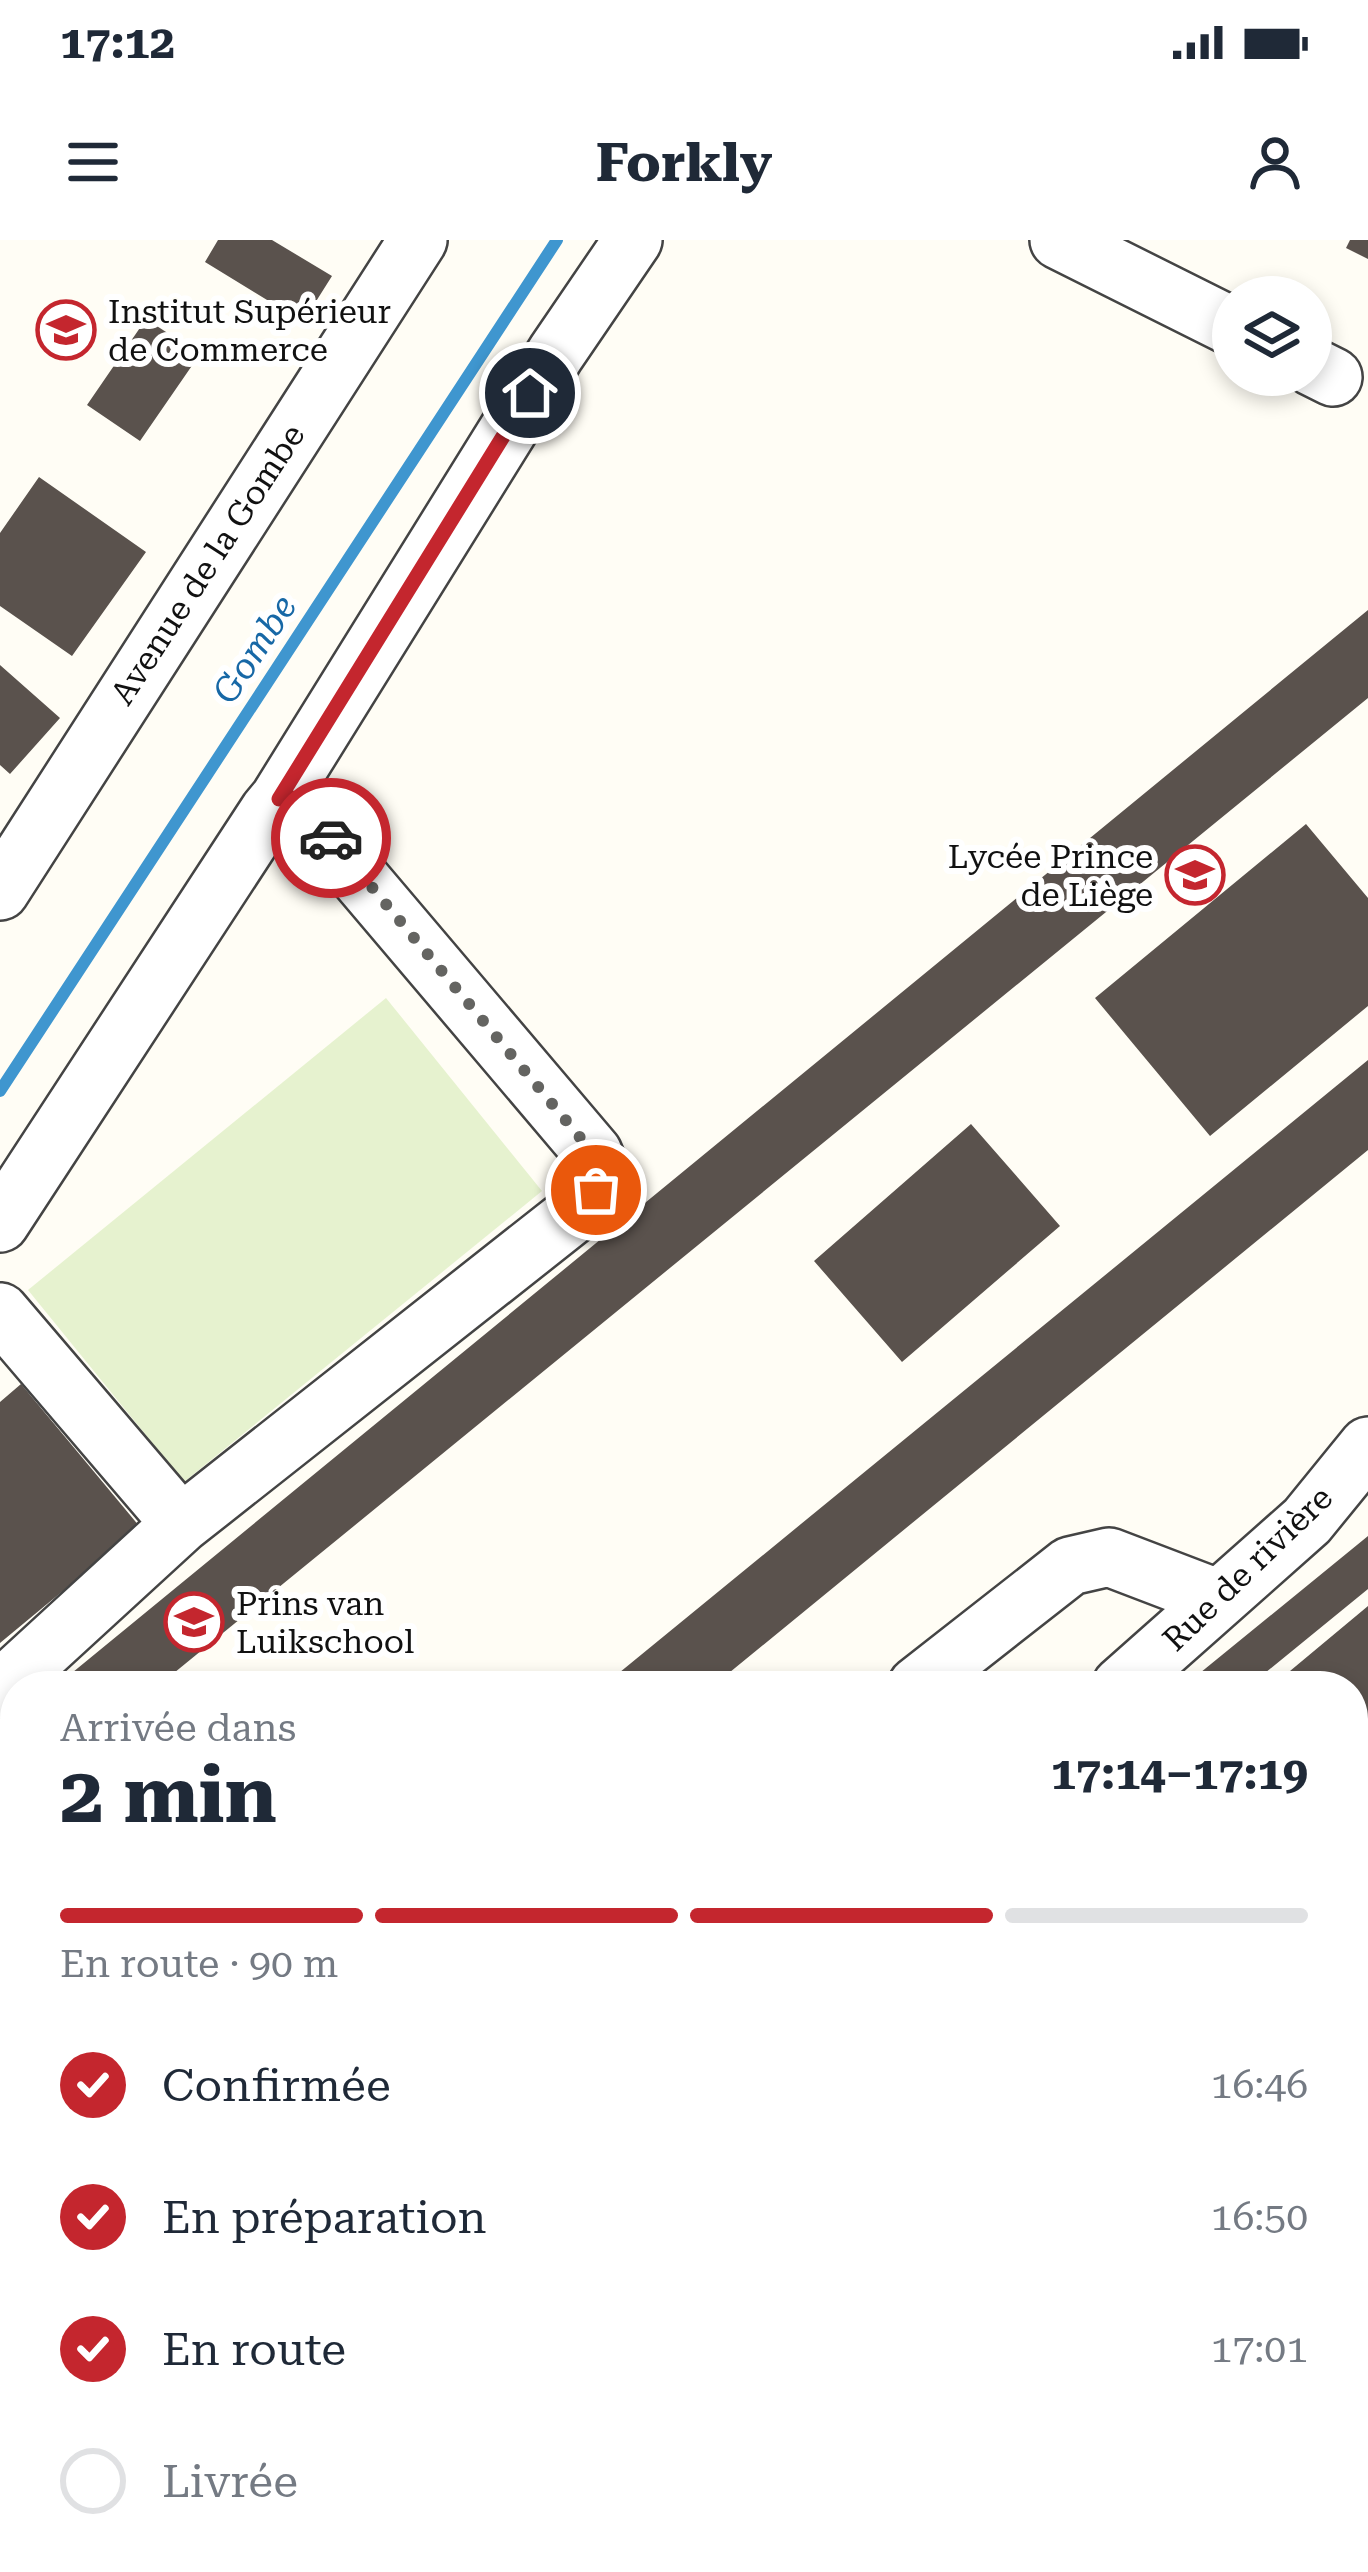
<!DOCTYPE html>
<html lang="fr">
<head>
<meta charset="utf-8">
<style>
	:root { --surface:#fff; --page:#f2f2f3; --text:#1f2937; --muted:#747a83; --line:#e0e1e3; --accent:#c4262e }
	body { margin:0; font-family:"Roboto Serif",serif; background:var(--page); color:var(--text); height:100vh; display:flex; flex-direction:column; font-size:45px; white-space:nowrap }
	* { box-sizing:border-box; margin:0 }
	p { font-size:39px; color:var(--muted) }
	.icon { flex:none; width:66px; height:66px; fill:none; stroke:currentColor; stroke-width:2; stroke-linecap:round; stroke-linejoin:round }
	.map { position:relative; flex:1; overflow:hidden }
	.details { position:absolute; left:0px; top:1431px; width:1368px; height:903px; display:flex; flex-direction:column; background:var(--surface); border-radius:48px 48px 0 0; box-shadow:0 6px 18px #0003 }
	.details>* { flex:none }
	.tools { position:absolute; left:1212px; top:36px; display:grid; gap:24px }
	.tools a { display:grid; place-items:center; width:120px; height:120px; border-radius:50%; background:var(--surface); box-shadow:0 6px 18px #0003; font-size:60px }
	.pin { position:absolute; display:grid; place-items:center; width:102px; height:102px; color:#fff; margin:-51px; border:6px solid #fff; border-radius:50%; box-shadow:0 3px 12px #0007 }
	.courier { position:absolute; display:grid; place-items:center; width:120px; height:120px; margin:-60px; border:9px solid #c4262e; border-radius:50%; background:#fff; color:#222; box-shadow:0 3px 15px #0007 }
	.head em { font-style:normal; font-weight:700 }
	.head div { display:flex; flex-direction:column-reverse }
	.head { display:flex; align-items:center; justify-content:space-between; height:204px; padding:0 60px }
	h1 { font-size:78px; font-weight:700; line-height:90px }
	.bar { display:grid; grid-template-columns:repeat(4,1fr); gap:18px 12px; align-content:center; height:144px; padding:0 60px }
	.bar i { height:15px; border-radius:9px; background:var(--line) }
	.bar .on { background:var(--accent) }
	.bar p { grid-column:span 4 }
	ol { padding:0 60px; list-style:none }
	li { display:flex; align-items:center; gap:36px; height:132px }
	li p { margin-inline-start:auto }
	li .icon { padding:12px; border-radius:50%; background:var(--accent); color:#fff; stroke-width:4 }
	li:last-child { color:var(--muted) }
	li i { width:66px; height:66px; border:6px solid var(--line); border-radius:50% }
	.status { display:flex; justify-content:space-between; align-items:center; height:84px; padding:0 60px; background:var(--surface); direction:ltr }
	.status svg { height:33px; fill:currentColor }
	header { display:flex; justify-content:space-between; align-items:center; height:156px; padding:0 60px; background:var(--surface); font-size:54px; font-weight:700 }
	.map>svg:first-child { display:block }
	.pitch { fill:#e6f2cf }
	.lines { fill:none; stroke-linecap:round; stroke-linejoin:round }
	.stream { stroke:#3f96cf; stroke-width:12 }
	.building { fill:#5a524d }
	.minor-casing { stroke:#444; stroke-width:62 }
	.minor { stroke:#fff; stroke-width:57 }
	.done { stroke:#646461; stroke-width:12; stroke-dasharray:0 21.6 }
	.route { stroke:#c4262e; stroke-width:15 }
	.labels { text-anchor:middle; stroke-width:12; stroke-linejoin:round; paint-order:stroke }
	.poi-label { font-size:33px; fill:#111; stroke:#fff; text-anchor:start }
	.street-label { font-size:33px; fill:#111; stroke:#fff }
	.water-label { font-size:36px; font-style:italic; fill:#1768a6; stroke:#fff }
</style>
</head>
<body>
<div class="status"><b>17:12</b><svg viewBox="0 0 49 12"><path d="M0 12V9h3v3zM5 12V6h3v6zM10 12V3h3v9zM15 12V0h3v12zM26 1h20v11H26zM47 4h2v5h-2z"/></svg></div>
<header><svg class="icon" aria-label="menu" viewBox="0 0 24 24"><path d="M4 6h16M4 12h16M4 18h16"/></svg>Forkly<svg class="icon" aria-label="person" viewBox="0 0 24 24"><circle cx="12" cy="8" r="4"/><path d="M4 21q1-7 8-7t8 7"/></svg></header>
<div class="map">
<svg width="1368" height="2332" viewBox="0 0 1368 2332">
	<rect width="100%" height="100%" fill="#fffdf5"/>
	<path class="pitch" d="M386,758l156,193 -358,291 -156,-192z"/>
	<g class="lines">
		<path class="stream" d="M0,851l557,-851"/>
	</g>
	<path class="building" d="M218,0h54l60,36 -29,46 -98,-60z
		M1350,0h18v19l-22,-11z
		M146,79l54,35 -60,87 -53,-36z
		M39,237l107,75 -74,104 -72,-50v-73z
		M1368,370v88l-1210,988h-102z
		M0,425l60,53 -50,56 -10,-9z
		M1306,584l62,74v108l-158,130 -115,-138z
		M1368,820v90l-655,536h-110z
		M971,884l89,102 -158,136 -88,-101z
		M21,1144l119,143 -140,116v-241z
		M1368,1296v53l-119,97h-65z
		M1368,1366v170l-15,13v-103h-81z
		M15,1479v84l-15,12v-83z
		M1353,1747l15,18v109l-15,12z
		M0,1943l15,18v34l-15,12z
		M1353,2045l15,18v47l-15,12z
		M1368,2164v92l-15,-17v-63z
		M15,2204v115h7l-22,13v-116z
		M115,2319h184l9,10 -183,3z
		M612,2319h153l11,13h-180z
		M981,2319h203l5,6 -9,7h-215z"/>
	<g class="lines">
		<defs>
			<path id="minor" d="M1059,0l174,87
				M1311,126l22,11
				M279,559l277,-446 77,-113
				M0,651l418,-651
				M0,983l269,-412 10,-12 13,-1 301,355c13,27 1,39 -18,60l-394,311 -181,-212
				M917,1446l153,-120 39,-9 110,42
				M1121,1446l186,-165 61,-75
				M0,1450l181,-166
				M1353,1586l15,-12
				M1353,1691l15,17
				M0,2186l15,-13
				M48,2332l16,-13
				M1358,2332l10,-8"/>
		</defs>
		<use href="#minor" class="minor-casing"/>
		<use href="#minor" class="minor"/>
	</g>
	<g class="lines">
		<path class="done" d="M331,598l262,315 8,17 -5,20"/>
		<path class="route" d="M331,598l-39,-40 -13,1 251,-406"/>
	</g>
	<defs>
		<symbol id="university-ring" viewBox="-11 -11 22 22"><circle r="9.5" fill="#fff" stroke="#c4262e" stroke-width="1.5"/><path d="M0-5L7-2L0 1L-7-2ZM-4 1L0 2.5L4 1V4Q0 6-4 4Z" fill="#c4262e"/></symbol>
		<symbol id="school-ring" viewBox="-11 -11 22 22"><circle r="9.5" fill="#fff" stroke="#c4262e" stroke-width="1.5"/><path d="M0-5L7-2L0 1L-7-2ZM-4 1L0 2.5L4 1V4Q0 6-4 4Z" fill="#c4262e"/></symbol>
	</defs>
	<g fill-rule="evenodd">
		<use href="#university-ring" x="33" y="57" width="66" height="66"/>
		<use href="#school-ring" x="1162" y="602" width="66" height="66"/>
		<use href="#school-ring" x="161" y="1349" width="66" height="66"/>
	</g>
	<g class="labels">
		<g class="poi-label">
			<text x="108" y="83">Institut Supérieur<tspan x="108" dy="38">de Commerce</tspan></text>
			<text x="1153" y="628" text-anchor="end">Lycée Prince<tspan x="1153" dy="38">de Liège</tspan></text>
			<text x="236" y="1375">Prins van<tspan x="236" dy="38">Luikschool</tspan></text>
		</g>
		<g class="street-label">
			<text transform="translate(207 324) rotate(-57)" y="12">Avenue de la Gombe</text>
			<text transform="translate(1247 1328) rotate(-44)" y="12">Rue de rivière</text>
		</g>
		<g class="water-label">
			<text transform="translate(254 409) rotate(-57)" y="13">Gombe</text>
		</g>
	</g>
</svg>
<div class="tools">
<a><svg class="icon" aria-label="layers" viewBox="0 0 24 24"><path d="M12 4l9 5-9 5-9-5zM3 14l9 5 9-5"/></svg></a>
</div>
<div class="pin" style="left:596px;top:950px;background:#ea580c"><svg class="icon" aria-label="bag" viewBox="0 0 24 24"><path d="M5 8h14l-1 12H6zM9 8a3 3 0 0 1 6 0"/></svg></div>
<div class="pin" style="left:530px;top:153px;background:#1f2937"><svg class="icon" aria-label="home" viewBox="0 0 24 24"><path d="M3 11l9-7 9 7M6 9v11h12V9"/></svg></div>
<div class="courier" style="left:331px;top:598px"><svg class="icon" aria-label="car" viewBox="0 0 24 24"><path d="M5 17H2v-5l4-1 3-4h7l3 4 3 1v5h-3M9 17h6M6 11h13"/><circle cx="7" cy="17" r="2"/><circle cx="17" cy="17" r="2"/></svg></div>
<section class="details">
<div class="head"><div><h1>2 min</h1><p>Arrivée dans</p></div><em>17:14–17:19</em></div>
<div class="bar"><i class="on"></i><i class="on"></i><i class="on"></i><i></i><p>En route · 90 m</p></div>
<ol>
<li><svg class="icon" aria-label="check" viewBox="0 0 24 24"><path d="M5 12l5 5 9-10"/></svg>Confirmée<p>16:46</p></li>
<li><svg class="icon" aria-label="check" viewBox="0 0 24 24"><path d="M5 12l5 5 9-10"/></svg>En préparation<p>16:50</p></li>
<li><svg class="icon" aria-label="check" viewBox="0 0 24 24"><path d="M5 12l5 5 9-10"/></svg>En route<p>17:01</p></li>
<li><i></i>Livrée</li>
</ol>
</section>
</div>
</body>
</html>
